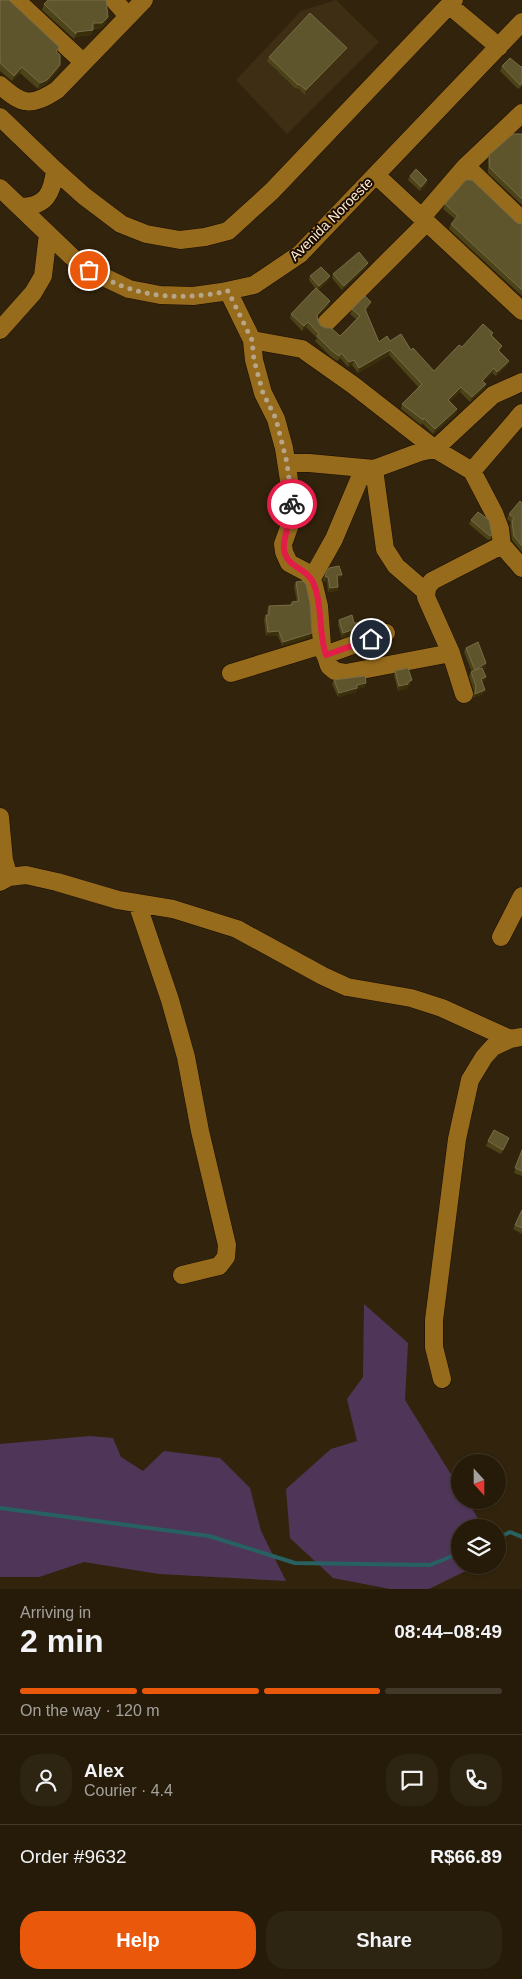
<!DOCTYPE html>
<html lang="en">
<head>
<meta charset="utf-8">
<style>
	:root { --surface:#261b09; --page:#2e2412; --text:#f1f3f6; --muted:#a4a19c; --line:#42392a; --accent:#ea580c }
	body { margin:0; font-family:Helvetica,sans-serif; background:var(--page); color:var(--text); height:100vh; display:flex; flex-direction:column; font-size:19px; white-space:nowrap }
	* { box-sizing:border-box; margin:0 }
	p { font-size:16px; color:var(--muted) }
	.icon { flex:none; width:28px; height:28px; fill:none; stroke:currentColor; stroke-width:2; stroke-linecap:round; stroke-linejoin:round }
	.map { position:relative; height:1589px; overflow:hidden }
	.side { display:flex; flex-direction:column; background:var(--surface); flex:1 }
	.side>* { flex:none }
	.needle { width:32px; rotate:159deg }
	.buttons { position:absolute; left:451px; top:1454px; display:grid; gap:10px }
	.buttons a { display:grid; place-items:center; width:55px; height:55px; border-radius:50%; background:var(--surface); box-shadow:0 1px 4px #0004,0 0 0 1px var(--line); font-size:25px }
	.pin { position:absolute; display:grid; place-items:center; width:42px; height:42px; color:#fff; margin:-21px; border:2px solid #fff; border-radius:50%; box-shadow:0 1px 5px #0007 }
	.courier { position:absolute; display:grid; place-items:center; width:50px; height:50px; margin:-25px; border:4px solid #e11d48; border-radius:50%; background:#fff; color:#222; box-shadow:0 1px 6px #0007 }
	.summary em { font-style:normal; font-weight:600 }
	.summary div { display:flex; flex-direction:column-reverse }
	.summary { display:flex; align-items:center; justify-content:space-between; height:85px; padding:0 20px }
	h1 { font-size:32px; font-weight:600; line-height:38px }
	.bar { display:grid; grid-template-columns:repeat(4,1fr); gap:8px 5px; align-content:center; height:60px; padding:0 20px }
	.bar i { height:6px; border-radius:4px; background:var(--line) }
	.bar .on { background:var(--accent) }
	.bar p { grid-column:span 4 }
	.line { display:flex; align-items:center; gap:12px; padding:0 20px; border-top:1px solid var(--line) }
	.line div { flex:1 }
	.round { display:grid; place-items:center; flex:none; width:52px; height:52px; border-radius:20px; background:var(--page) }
	.button { display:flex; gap:10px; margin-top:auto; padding:10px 20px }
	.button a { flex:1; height:58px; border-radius:20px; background:var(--accent); color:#fff; font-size:20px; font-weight:600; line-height:58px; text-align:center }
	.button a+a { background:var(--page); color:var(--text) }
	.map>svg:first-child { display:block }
	.built { fill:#3e2e14 }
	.green { fill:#4f3658 }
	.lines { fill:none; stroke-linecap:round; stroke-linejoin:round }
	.stream { stroke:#276162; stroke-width:4 }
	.minor-casing { stroke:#1a0c00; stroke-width:19 }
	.minor { stroke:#976b1c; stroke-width:18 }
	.wall { fill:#4c4319 }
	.shaded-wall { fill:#3a2f0b }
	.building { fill:#5f552c; stroke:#786c46 }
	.done { stroke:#b7a58a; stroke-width:5; stroke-dasharray:0 9 }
	.route { stroke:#e11d48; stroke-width:6 }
	.labels { text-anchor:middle; stroke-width:4; stroke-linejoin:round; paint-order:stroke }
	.street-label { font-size:14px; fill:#feeace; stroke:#1a0c00 }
</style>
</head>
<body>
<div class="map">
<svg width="522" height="1589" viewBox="0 0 522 1589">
	<rect width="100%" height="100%" fill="#32240c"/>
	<path class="built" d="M336,0l43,42 -92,92 -51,-54 65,-69z"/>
	<path class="green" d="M364,1304l44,39 -3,57 55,89v11h7l16,27 -23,1v37h18l-49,24h-39l-57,-11 -43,-40 -4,-49 45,-40 26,-8 -10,-42 16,-22z
		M90,1436l23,2 8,19 22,14 21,-20 56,7 30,30 11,43 25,50 -127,-7 -75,-12 -45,15h-39v-133z"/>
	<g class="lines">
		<path class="stream" d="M0,1508l209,28 86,27 135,2 30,-12
			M498,1538l12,-6 12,5"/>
		<defs>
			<path id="minor" d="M16,0l67,62
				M114,0l14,16
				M449,5l50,42
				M0,85c22,20 31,22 57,5l87,-90
				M0,117l55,53 29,26 37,28 25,10 34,6 25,-3 23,-6 44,-40 182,-191
				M466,166l56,54
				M376,175l146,136
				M0,188l71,68 18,14 40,19 31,6 33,1 29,-4 32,-7 46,-31 222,-232
				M21,207c25,-1 31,-13 34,-37
				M422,217l44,-51 56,-53
				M228,291l24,49 2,20 9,33 13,26 8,29 9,58 -2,16 -8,22 1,8 5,11 19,10 6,12 5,21 3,39 7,21 6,5 11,2 105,-20
				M326,323l101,-101
				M0,330l33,-37 10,-17 5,-42
				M252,340l50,9 51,36 82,64 37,22 22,42 6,16 2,16 20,23
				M287,463h22l65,6 46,-17 15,-3 58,-54 29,-13
				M374,469l11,80 11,17 30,26
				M472,471l50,-58
				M311,580l23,-41 30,-71
				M325,655l61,-22
				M231,673l91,-28
				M464,694l-13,-41 -25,-56 1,-9 5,-7 70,-36
				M0,817l4,43 5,17
				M0,882l9,-5 17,-2 31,7 61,18 55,9 64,20 86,47 24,11 64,11 31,10 68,31 12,-2
				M137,903l33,97 16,57 14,74 27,114 -1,12 -7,9 -37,9
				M501,937l21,-41
				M442,1379l-8,-32v-27l23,-181 13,-59 14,-23 9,-10 17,-8"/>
		</defs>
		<use href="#minor" class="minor-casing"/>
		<use href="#minor" class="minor"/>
	</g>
	<path class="wall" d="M0,0l59,47 -2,5 3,13 -2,5 -13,15 -7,4 -18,-16 -8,8 -12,-10z
		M44,4l62,19 -6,6h-7l-2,6 -16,2 -1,2 -32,-29z
		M345,52l-40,43 -7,-7 -2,1 -29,-28 2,-4z
		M502,66l19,1 1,-1v20l-4,3 -18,-18z
		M522,134v71l-34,-32v-13l1,-5z
		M410,176l17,4 -1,5 -6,6 -12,-11z
		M445,204l77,20v72l-73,-67 2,-5 4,-5 -12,-10z
		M367,267l-25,23 -10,-12 1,-4z
		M310,276h20l-2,5 -10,9 12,11 -2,5 -11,11 1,4 3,5 19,10 16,-17 -6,-5 2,-5 17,-2 -3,4 13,31 11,-1 21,9 23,21 28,-24 31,-14 -1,3 10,10 -3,6 8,13 -11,11 -4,-3 -9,9 3,2 -2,5 -14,13 -10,-10 -10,9 7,8 -1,5 -23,20 -11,-11 -1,2 -20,-16 1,-5 17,-16 -30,-33 -31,18 -6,-8 -4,2 -8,-9 -3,3 -7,-5 -15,-15 2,-3 -11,-11 -4,4 -12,-13 1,-4 24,-26 -6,-8z
		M522,503v49l-10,-12 -2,-14 1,-4 -4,-3 2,-5z
		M471,520l21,15 -1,4 -3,1 -19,-16z
		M325,575l15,4h-2v8l-1,4 -9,1 -1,-11 -3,1 -1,-2z
		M296,582l15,55 -29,9 -4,-10h-12l-2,-17 2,-4h2l-1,-4 2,-5 21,-1 2,-3h5l-3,-16z
		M339,620l18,3 21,-2 -1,4 -35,13 -4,-13z
		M466,648l20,15 -1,5 -3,1 2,12 -2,1 1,12 -10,4 1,-7 -5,-15 3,-4 -8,-20z
		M395,671l15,14 -2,1 -1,2 -9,3 -4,-16z
		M334,680l31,7 -8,2 -1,3 -18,5 -6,-13z
		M488,1141l19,1 -6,12 -15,-8z
		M522,1150v26l-8,-3z
		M522,1210v24l-9,-5z"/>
	<path class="shaded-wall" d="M108,17l-2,6 -6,6 -9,-1 2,-5z
		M93,30l-2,5 -16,2 1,-3v-2z
		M347,48l-2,4 -40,43 1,-5z
		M60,65l-2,5 -13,15 -7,4 2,-6z
		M22,67l-2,6 -8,8 2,-5z
		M427,180l-1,5 -6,6 1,-4z
		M368,263l-1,4 -25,23 2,-4z
		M330,276l-2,5 -11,9 2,-4z
		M330,301l-2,5 -13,14 2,-5z
		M371,302l-2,5 -6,7 2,-5z
		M308,322l-2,5 -4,4 2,-5z
		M390,350l-1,5 -31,18 1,-5z
		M354,360l-2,5 -4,2 1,-5z
		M509,361l-2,4 -11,11 1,-4z
		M494,368l-2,5 -12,12 2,-4z
		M486,384l-2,5 -14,13 2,-5z
		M461,387l-1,5 -14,13 2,-5z
		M457,409l-1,5 -23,20 2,-5z
		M337,575h5l-2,4 -4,1z
		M326,577h2l-1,4 -3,1z
		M338,587l-1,4 -9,1 2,-4z
		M378,621l-1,4 -35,13 1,-5z
		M279,631l-1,5h-12l2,-4z
		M312,633l-1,4 -29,9 1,-4z
		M486,663l-1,5 -12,7 2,-5z
		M486,677l-2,4 -5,2 2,-4z
		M412,680l-2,5 -2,1 -1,2 -9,3 1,-5z
		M366,683l-1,4 -8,2 -1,3 -18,5 1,-4 18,-8z
		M485,690l-2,4 -10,4 2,-4z"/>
	<path class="building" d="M0,0h9l2,2 48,45 -3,4 4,4v10l-13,15 -7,3 -18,-16 -8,9 -14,-13z
		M48,0h58l2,17 -6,6h-9v7l-17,2v2l-32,-30z
		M310,13l37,35 -41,42 -7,-6 -1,1 -29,-28z
		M510,58l11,9 1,-1v17l-2,2 -18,-19z
		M513,134h9v65l-32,-31 -1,-13z
		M416,169l11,11 -6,7 -11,-11z
		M466,180h6l45,43 5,1v66l-71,-66 7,-8 -13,-12z
		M359,252l9,11 -24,23 -11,-12z
		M321,267l9,9 -11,10 -9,-10z
		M316,288l14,13 -13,14 1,6 3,5 5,2h5l9,8 20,-20 -8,-7 13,-13 6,6 -6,7 14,33 8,-6 3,5 11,-7 10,16 2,-2 21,23 25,-26 3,2 21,-23 10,9 -2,2 11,11 -4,4 11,11 -12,11 -3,-4 -12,13 4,3 -14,13 -11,-10 -13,13 9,9 -22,20 -11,-11 -1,2 -21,-16 20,-20 -32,-34 -31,18 -5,-8 -5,2 -8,-9 -2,3 -7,-5 -15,-15 2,-2 -11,-12 -4,4 -13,-12z
		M520,501l2,2v43l-8,-10 -2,-15 2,-3 -5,-4z
		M478,512l11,8 3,15 -2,1 -19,-16z
		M339,566l3,9h-5l1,12 -8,1 -2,-11h-2l-1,-2 4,-7z
		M303,581l3,3 4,19 2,30 -29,9 -4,-11 -11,1 -2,-17h3v-9l23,-1v-3l7,-1 -3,-19z
		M352,615l2,8h3l21,-4v2l-35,12 -4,-13z
		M478,642l8,21 -11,7 7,-2 4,9 -5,2 4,11 -10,4 1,-8 -5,-14 4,-2 -9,-22z
		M408,668l4,12 -4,2v2l-9,2 -4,-15z
		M365,676l1,7 -9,2v3l-18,5 -5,-13z
		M494,1130l15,8 -6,12 -15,-9z
		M522,1150v21l-7,-3z
		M522,1210v18l-7,-3z"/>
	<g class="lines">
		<path class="done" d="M89,270c13,6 25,14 39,18 30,11 69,10 100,3l24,49 2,20 9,33 13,26 11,44 5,41"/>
		<path class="route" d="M292,504c0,14 -10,36 -8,45 3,20 21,17 29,33 10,23 5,50 13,73l45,-16"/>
	</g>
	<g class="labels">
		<g class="street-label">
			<text transform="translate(331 219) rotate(-45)" y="5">Avenida Noroeste</text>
		</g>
	</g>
</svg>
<div class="buttons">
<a><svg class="needle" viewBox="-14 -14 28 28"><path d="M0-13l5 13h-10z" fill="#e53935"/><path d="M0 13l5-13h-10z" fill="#a4a19c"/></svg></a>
<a><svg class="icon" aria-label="layers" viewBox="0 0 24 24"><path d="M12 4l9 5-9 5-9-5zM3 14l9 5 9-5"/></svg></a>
</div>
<div class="pin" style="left:89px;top:270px;background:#ea580c"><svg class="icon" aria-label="bag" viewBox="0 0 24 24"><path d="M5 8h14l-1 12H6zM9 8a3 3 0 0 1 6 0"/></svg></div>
<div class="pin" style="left:371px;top:639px;background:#1f2937"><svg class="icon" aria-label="home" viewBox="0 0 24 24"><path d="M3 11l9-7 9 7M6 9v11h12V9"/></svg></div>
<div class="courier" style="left:292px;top:504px"><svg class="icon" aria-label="bike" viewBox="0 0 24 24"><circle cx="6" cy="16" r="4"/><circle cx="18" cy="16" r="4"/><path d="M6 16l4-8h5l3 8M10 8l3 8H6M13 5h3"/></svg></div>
</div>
<section class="side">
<div class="summary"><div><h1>2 min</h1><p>Arriving in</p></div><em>08:44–08:49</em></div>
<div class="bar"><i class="on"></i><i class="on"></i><i class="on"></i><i></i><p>On the way · 120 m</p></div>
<div class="line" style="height:90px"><a class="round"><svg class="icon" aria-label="person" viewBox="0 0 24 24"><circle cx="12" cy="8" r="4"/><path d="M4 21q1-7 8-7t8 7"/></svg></a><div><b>Alex</b><p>Courier · 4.4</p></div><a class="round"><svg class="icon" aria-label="chat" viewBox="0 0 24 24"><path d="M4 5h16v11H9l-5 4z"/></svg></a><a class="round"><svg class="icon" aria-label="phone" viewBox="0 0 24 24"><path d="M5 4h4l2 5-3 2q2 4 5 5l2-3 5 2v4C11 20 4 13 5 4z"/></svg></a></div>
<div class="line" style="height:65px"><div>Order #9632</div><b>R$66.89</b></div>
<div class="button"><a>Help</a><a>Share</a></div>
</section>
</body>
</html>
